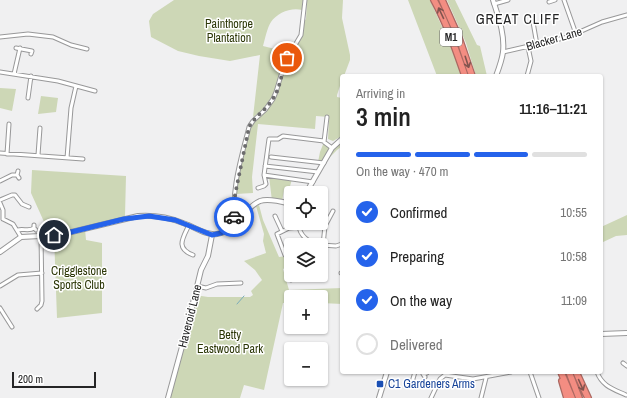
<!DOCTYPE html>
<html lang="en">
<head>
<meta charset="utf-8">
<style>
	:root { --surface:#fff; --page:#f6f6f6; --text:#222; --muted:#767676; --line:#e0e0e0; --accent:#2563eb }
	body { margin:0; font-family:"Archivo Narrow",sans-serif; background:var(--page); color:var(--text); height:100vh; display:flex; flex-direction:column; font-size:15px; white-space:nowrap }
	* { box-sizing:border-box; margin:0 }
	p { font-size:13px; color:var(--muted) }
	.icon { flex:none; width:22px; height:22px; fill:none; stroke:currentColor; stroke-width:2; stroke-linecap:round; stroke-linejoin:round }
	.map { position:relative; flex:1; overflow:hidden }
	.details { position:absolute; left:340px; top:74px; width:263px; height:300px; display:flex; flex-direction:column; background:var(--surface); border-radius:4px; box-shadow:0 1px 3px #0004 }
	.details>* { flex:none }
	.fabs { position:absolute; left:284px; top:186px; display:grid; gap:8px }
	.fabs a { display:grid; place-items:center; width:44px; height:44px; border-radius:4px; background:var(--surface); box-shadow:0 1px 3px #0004; font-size:20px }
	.scale { position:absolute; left:12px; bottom:10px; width:84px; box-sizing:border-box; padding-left:4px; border:2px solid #252526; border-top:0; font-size:11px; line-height:14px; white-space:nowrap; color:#252526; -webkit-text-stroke:3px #fff; paint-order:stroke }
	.pin { position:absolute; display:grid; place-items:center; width:34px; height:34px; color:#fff; margin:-17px; border:2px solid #fff; border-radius:50%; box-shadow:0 1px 4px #0007 }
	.courier { position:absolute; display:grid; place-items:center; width:40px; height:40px; margin:-20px; border:3px solid #2563eb; border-radius:50%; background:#fff; color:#222; box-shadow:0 1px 5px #0007 }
	.summary em { font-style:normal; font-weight:600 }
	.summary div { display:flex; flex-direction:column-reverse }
	.summary { display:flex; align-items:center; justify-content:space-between; height:68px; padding:0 16px }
	h1 { font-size:26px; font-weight:600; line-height:30px }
	.bar { display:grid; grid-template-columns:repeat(4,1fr); gap:6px 4px; align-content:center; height:48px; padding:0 16px }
	.bar i { height:5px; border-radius:3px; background:var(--line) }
	.bar .on { background:var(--accent) }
	.bar p { grid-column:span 4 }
	ol { padding:0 16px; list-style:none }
	li { display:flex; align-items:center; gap:12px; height:44px }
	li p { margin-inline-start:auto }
	li .icon { padding:4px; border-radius:50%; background:var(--accent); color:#fff; stroke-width:4 }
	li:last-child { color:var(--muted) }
	li i { width:22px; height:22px; border:2px solid var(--line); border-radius:50% }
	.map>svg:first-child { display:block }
	.green { fill:#cdd7b6 }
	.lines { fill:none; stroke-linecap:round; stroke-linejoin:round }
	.stream { stroke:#7bacb9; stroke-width:1 }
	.street-casing { stroke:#989899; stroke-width:5 }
	.secondary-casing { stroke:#989899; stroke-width:6 }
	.highway-casing { stroke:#ab6962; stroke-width:8 }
	.street { stroke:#fff; stroke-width:3 }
	.secondary { stroke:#fff; stroke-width:4 }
	.highway { stroke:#f38d82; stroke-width:5.5 }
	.oneway { stroke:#82544f }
	.done { stroke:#6c6c6d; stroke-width:4; stroke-dasharray:0 7.2 }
	.route { stroke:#2563eb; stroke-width:5 }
	.transit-dot { fill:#1a4fb4; stroke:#fff; stroke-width:1.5 }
	.labels { text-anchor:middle; stroke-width:3; stroke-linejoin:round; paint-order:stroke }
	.shield { fill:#fff; stroke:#666667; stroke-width:1 }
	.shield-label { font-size:11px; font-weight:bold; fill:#252526 }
	.park-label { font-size:12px; fill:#2c3707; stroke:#fff }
	.street-label { font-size:12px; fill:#252526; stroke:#fff }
	.transit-label { font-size:12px; fill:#164399; stroke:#fff; text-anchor:start }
	.quarter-label { font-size:14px; letter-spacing:1px; fill:#252526; stroke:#fff }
</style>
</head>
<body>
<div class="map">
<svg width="627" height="398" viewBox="0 0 627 398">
	<rect width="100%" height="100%" fill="#f0f0f1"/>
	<path class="green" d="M174,0h129l-1,10c-11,-3 -25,3 -31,12 -4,6 -6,17 -8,24l12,3 1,-4 6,2 5,7c-8,23 -11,49 -34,63l7,-62 -30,6 -31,-5 -21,-5 -27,-14 -2,-16 4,-7z
		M307,0h36l-1,18 8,37v5l-6,16h-2v4l-5,15v2l5,1v38l-9,5 -5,-2 1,-22 -13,-1 -1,13 -57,-5 -6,53 1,16 -17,1 2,-18 11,-49 24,-28 11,-33 14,-25 4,-17 4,-5z
		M408,0h22l25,56 6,20h-24z
		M447,0h8l22,45 3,1 7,30h-11l-10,-33z
		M0,88l16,1 -4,22 -12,-3z
		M41,96l17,2 -2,14 -18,2z
		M342,139v7l-5,4 -13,13 -6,-1 2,-10 4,-10 8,5z
		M32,170l94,6 -1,40 -40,13 1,11 16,3v70l-45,5 -3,-83h-4l-19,-42z
		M269,176l23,3 -3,11 -5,-1 -2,13 -10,-1z
		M259,205l4,15 16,37 7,-1 5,4v5l-8,4 6,21 53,-2v16l-21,-1v-6h-30v6h-8l-19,87 -20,-5 -4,13h-72l27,-103 13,2h42l3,-2 -2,-4 11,-11 -7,-10 -11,-9 22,-8 -3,-12 1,-7 -8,-28z
		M627,215v20l-11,1 -15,7v-16z"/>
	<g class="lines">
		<path class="stream" d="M237,304l7,-8"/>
		<defs>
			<path id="street" d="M564,0l12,34
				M549,2l6,-2
				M494,4l14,-4
				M533,22l4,23
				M0,37l28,-3 25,3 18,8 16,4
				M16,48l16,3 -1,3
				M503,52l65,-15 34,-15 25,-7
				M0,72l58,9 37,10
				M14,74l6,-26
				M527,76l4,-15 -3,-14
				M28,98l3,-22
				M327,117l-3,25 8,6
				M0,153l83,6
				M7,154l2,-30
				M38,155l2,-27
				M271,157l53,6
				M67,158l4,-50 5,-22
				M265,166l53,6
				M18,171l-1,4 2,3
				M264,175l49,7
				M0,181l12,-6h5
				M258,188l6,-2 2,-2 -2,-9 5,-36h9l5,-3 41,5
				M0,200l12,-5h3l7,9 7,3
				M0,203l3,7v9
				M289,211l1,6h1
				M275,216l7,15
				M321,216l6,3
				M3,219l10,5 8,13
				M298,223c2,14 10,19 23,22
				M236,224c-7,-28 6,-69 13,-97l4,-6 12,-11 8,-11 3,-7 9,-30 16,-27 4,-35
				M34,225v3l2,2
				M189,225c-6,13 -14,23 4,30
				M18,230c5,-2 11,2 16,-2
				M322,245l14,1 6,-2
				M323,245l2,-19 8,-15
				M285,255l-8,-21 12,-6 10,-1
				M341,273h1
				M291,280l6,-2 3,-3
				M0,286l18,-11 24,-2
				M197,286l9,2 11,-4 24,-1
				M0,308l12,19
				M37,309l4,-4 1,-4 -1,-66
				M623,363l4,3
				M530,372l9,26
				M597,372c5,14 16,17 29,23
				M425,377l-2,-3 4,-1
				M412,382l3,-10
				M431,398l9,-19 5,-4 28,4 38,-7
				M481,398l5,-20"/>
			<path id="secondary" d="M493,0c5,16 12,34 10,52 -1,8 -4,16 -7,24
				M306,193l26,-45 10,-9
				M0,252l21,-15 38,-2 79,-19c15,-1 30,1 45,7 10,3 23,13 34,11 20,-3 26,-26 43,-33 9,-3 23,1 31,3
				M601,334l26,-1
				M168,398l18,-66 15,-62 7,-14 4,-21
				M379,398l8,-26"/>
			<path id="highway" d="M434,0c13,24 22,50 31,76
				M442,0l17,38 13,38
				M561,372l11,26
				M569,372l10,26
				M576,372l12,26
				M562,381l5,17"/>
		</defs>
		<use href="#street" class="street-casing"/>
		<use href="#secondary" class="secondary-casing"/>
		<use href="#highway" class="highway-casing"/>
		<use href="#street" class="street"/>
		<use href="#secondary" class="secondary"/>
		<use href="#highway" class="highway"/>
	</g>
	<defs><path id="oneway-shaft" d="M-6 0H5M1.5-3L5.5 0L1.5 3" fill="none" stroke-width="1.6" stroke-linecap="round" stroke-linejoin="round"/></defs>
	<g class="oneway">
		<use href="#oneway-shaft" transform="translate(441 13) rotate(-115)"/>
		<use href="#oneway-shaft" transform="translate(467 62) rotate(72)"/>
		<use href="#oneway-shaft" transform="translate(581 385) rotate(66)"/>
	</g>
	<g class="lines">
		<path class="done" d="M234,217l1,-22 14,-68c5,-10 17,-17 23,-27 9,-12 9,-28 15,-42"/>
		<path class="route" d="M54,235h5l65,-16 25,-3 26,4 37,15 9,-2 15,-9 -2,-7"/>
	</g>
	<rect class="transit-dot" x="376" y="380" width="8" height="8" rx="2"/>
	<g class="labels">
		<rect class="shield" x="440" y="28" width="22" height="18" rx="3"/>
		<g class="shield-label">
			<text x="451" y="41">M1</text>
		</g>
		<g class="park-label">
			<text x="229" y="28">Painthorpe<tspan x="229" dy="14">Plantation</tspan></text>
			<text x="79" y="275">Crigglestone<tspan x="79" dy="14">Sports Club</tspan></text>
			<text x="230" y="339">Betty<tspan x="230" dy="14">Eastwood Park</tspan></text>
		</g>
		<g class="street-label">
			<text transform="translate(554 39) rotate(-16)" y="4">Blacker Lane</text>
			<text transform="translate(190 316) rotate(-76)" y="4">Haveroid Lane</text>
		</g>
		<g class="transit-label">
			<text x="388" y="388">C1 Gardeners Arms</text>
		</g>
		<g class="quarter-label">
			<text x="518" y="24">GREAT CLIFF</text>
		</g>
	</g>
</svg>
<div class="fabs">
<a><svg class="icon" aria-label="locate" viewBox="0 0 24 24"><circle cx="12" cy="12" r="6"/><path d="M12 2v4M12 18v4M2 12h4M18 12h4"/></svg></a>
<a><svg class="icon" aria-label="layers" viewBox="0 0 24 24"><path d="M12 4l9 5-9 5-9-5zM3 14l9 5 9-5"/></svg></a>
<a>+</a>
<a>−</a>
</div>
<div class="scale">200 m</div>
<div class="pin" style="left:287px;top:58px;background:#ea580c"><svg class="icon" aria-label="bag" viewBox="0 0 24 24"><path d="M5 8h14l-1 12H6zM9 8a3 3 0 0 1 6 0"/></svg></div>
<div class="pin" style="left:54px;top:235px;background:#1f2937"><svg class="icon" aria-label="home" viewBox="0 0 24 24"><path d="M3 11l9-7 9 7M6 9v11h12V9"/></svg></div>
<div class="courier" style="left:234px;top:217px"><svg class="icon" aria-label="car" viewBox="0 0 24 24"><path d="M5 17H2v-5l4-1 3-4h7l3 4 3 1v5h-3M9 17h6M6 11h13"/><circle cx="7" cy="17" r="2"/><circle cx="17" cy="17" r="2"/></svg></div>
<section class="details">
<div class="summary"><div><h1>3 min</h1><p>Arriving in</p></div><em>11:16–11:21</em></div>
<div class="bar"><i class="on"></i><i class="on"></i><i class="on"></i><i></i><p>On the way · 470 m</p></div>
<ol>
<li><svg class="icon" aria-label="check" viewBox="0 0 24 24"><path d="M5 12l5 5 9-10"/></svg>Confirmed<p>10:55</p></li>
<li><svg class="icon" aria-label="check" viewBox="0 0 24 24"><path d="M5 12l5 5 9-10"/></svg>Preparing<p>10:58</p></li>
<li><svg class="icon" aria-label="check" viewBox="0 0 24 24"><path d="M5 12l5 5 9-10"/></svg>On the way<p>11:09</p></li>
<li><i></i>Delivered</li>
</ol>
</section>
</div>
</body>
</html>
